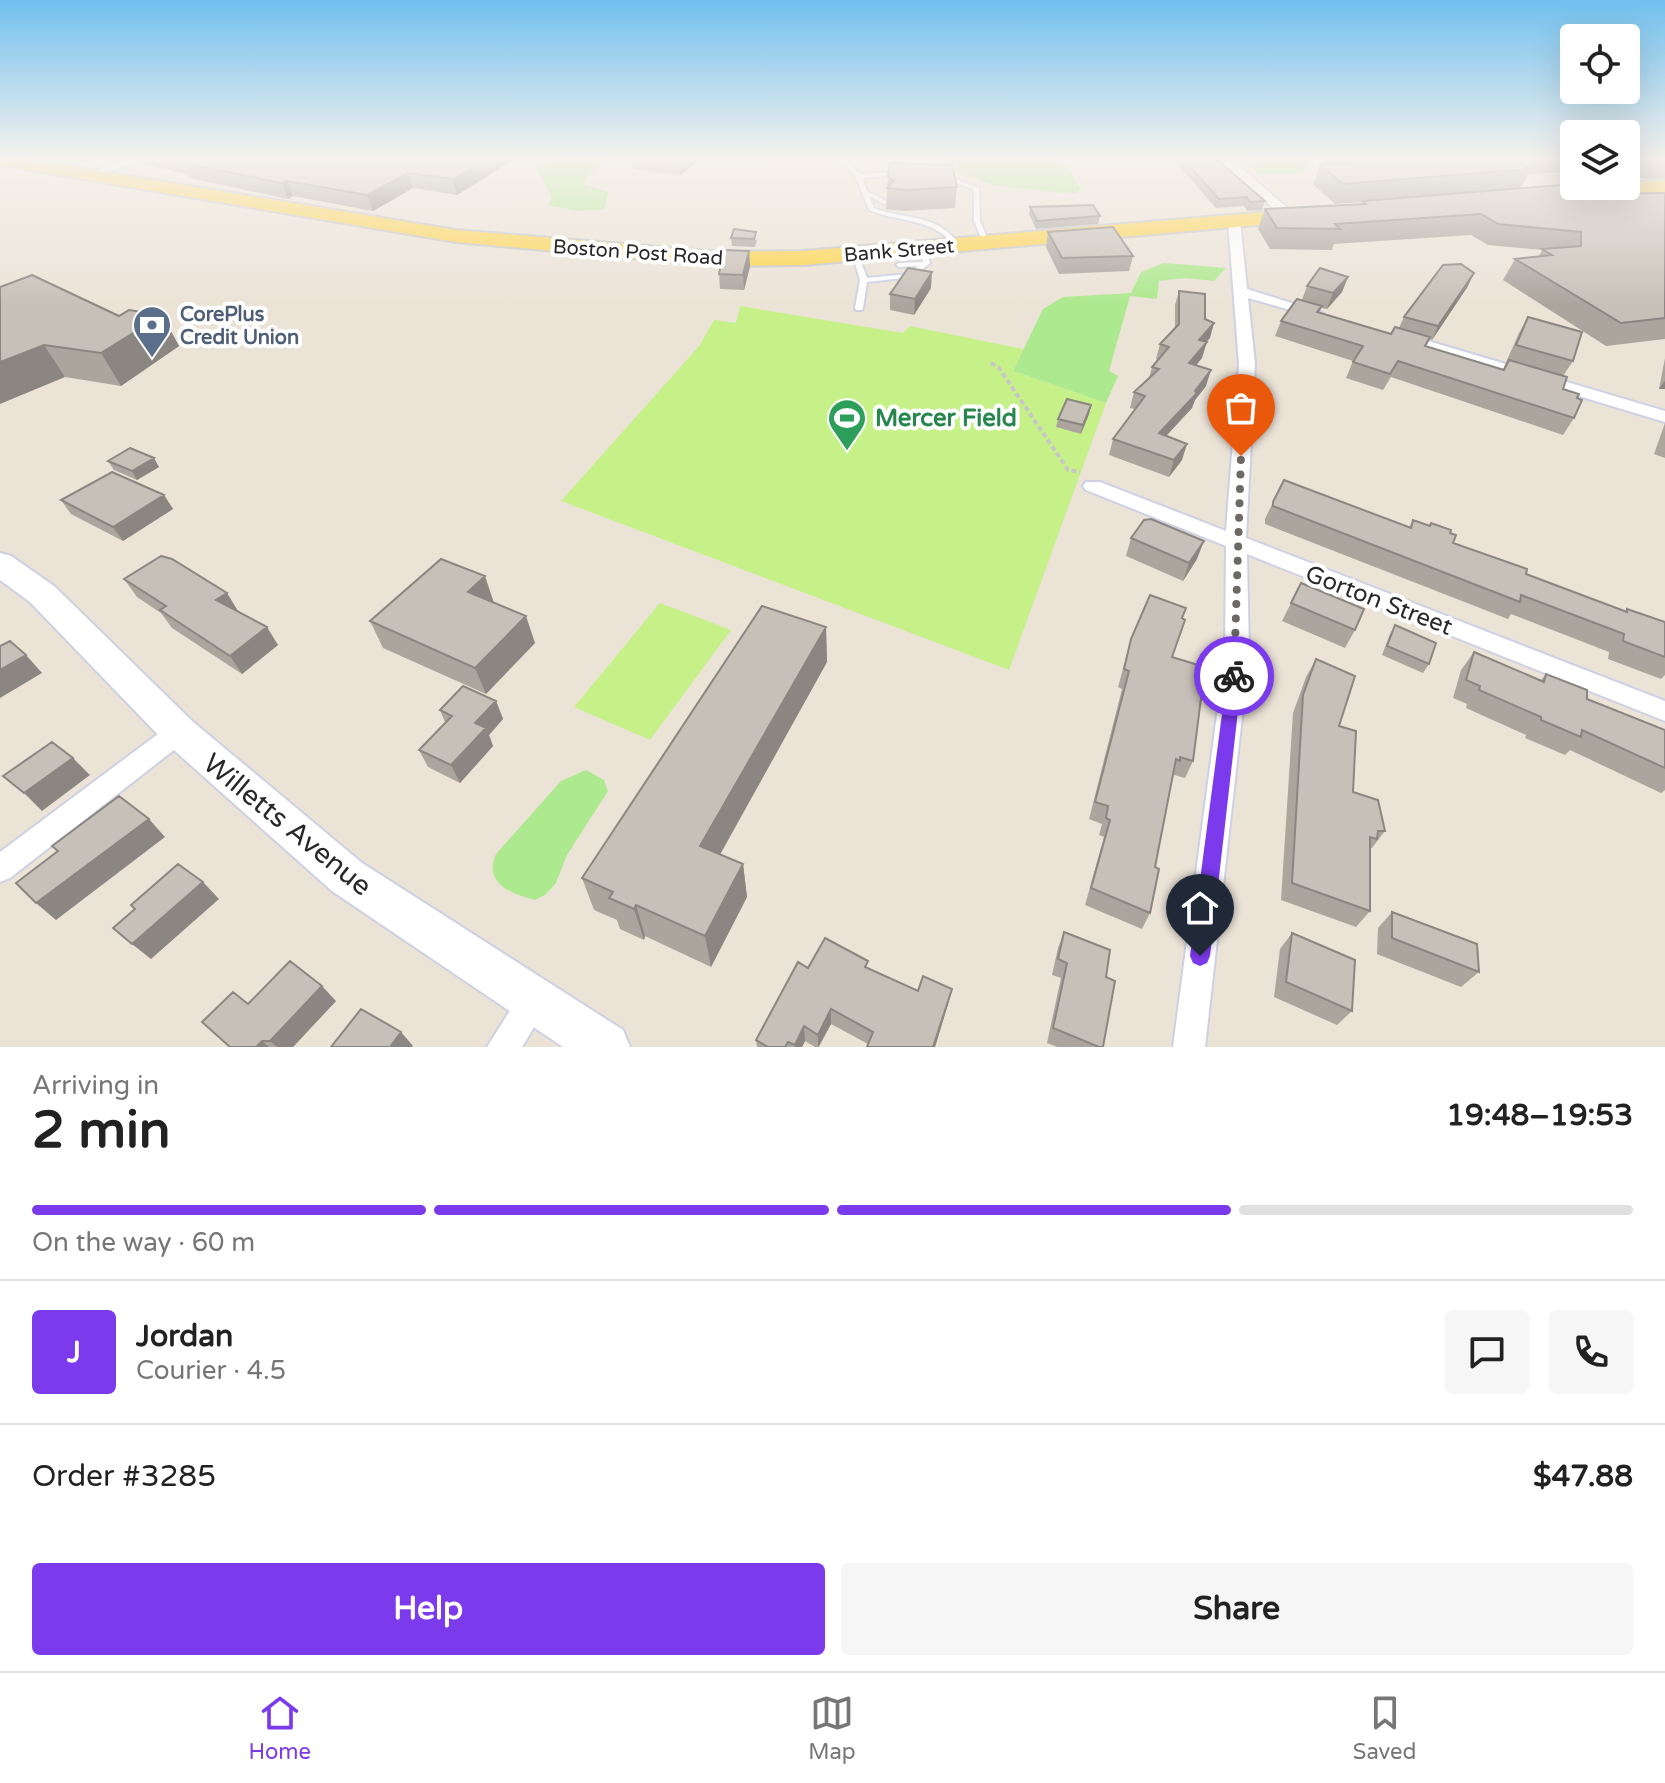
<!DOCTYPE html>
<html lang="en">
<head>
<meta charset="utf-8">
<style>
	:root { --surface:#fff; --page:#f6f6f6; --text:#222; --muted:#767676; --line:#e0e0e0; --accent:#7c3aed }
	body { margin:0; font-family:"Varela Round",sans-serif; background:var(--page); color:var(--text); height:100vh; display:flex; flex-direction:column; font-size:30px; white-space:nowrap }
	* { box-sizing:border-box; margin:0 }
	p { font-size:26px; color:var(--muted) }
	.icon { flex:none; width:44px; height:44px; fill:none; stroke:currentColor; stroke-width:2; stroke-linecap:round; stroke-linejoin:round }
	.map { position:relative; height:1047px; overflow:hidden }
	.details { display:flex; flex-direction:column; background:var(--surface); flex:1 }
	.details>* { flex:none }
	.buttons { position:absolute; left:1560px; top:24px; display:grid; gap:16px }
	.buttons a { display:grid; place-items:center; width:80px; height:80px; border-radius:8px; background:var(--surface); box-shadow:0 8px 32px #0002; font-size:40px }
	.pin { position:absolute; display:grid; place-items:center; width:68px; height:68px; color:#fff; margin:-82px -34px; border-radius:50% 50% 50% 0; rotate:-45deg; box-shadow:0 0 8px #0007 }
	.pin .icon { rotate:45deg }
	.courier { position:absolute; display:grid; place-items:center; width:80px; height:80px; margin:-40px; border:6px solid #7c3aed; border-radius:50%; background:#fff; color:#222; box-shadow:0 2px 10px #0007 }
	.head em { font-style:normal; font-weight:700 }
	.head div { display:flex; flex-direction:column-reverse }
	.head { display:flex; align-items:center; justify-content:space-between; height:136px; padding:0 32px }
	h1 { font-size:52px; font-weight:700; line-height:60px }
	.bar { display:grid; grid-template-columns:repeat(4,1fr); gap:12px 8px; align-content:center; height:96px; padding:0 32px }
	.bar i { height:10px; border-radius:6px; background:var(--line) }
	.bar .on { background:var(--accent) }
	.bar p { grid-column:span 4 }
	.line { display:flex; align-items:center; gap:20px; padding:0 32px; border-top:2px solid var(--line) }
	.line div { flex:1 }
	.round { display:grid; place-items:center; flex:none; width:84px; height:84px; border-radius:8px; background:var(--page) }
	.primary-button { display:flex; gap:16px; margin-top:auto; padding:16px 32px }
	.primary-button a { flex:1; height:92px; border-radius:8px; background:var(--accent); color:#fff; font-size:32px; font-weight:700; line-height:92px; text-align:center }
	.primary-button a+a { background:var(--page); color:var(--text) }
	.tabs { display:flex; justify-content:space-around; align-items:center; height:112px; border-top:2px solid var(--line); background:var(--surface); font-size:22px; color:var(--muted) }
	.tabs a { display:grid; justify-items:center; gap:4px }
	.tabs .on { color:var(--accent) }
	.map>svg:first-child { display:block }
	.green { fill:#ade98e }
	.pitch { fill:#c5f188 }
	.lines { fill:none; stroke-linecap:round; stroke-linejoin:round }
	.lane-casing { stroke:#cdd1e3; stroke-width:4 }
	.street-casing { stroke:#cdd1e3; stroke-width:4 }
	.secondary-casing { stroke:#cdd1e3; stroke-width:4 }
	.primary-casing { stroke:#c7c7c7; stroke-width:4 }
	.path { stroke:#c7c7c7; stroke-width:4; stroke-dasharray:5 3; stroke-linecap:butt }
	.lane { fill:#fff; fill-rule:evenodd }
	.street { fill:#fff; fill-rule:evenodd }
	.secondary { fill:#fff; fill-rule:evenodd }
	.primary { fill:#fed44b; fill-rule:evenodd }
	.wall { fill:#aba59e }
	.shaded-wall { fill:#8b8681 }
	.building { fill:#c7c0b8; stroke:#8b8681; stroke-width:2 }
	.route { fill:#7c3aed }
	.done { stroke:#6d6965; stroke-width:8; stroke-dasharray:0 14.4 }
	.labels { text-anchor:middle; stroke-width:8; stroke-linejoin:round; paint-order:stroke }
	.far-street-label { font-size:20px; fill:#282828; stroke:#fff }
	.far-service-label { font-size:20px; font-weight:bold; fill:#4e5e75; stroke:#fff; text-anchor:start }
	.leisure-label { font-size:24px; font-weight:bold; fill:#27864d; stroke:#fff; text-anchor:start }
	.street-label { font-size:24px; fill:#282828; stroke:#fff }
	.near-street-label { font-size:28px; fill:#282828; stroke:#fff }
</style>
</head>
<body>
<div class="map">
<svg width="1665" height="1047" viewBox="0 0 1665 1047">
	<rect width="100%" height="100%" fill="#ece3d7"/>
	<path class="green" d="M560,158h47l-22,21 -1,6 25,7 -5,17 -25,2 -31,-6 4,-7 -16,-31z
		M939,158h117l11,9 13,21 -4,5h-11l-71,-8 -55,-20z
		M1238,158h77l-14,15 -41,1z
		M1164,263l62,5 -12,13 -28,-3 -27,3 -2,18 -27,-3 -21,75 9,5 -12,27 -93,-32 30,-62 20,-12 68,-4 10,-21z
		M586,770l18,10 4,11 -41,64 -11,28 -11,12 -10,5c-24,-6 -52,-17 -39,-46l65,-73z"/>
	<path class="pitch" d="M740,306l163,27 7,-7 113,23 -10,22 93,32 -97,267 -448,-169 139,-156 14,-25 22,3z
		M660,603l71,27 -81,110 -76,-33z"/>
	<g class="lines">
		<defs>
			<path id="lane" d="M853,158h6l-6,9 7,7 37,-2 7,-14h6l-7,13 2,2 -1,1 -42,4 5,13 23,12 -5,1 -16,-8 5,12c34,13 61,4 86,37l-1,1h-4c-23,-29 -55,-23 -86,-36l-13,-33 -9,-10z
				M940,175h4l35,13 1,33 9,21 -1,1 -5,-1 -9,-21v-31l-34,-13z
				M923,246l3,2 4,15 -1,1 -17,13 -45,5 -4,26 -1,2h-6l-1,-2 5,-28 -8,-26 1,-1 5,1 9,24 41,-4 10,-8 -19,1 -3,-2 3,-2 24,-1 -3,-14z"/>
			<path id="street" d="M128,158h17l-52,20 -10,-2z
				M1217,158h13l63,55v6h-8z
				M1234,217l6,4 7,68 76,24 -7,4 -68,-19 7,66 -9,174 419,163v20l-418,-167 2,100 -44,393h-32l52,-393 1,-108 -140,-56 -3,-4 3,-4h14l126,49 13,-167 -11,-143z
				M1401,333l264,78v11l-269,-81 -3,-3z
				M179,722l9,3 4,7 -4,7 -178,139 -10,4v-30l170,-127z
				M534,985l11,5 5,11 -28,46h-35l36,-57z"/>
			<path id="secondary" d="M0,553l11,3 43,30 138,135 170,142 261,167 7,17h-67l-231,-156 -166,-148 -136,-141 -30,-22z"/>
			<path id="primary" d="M0,158h21l435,72 263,22 84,-1 500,-42 10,6 -10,6 -500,44 -84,1 -263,-24 -456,-77z
				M1665,180v12l-133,9 -10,-6 10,-6 94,-3v-3z"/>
		</defs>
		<use href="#lane" class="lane-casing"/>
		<use href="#street" class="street-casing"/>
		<use href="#secondary" class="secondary-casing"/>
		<use href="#primary" class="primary-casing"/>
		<path class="path" d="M991,363l8,5 69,102 12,2"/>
		<use href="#lane" class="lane"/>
		<use href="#street" class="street"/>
		<use href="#secondary" class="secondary"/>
		<use href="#primary" class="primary"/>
	</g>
	<path class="wall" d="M139,158h377l-59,37 -44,-7 -40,23 -80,-15 -5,3 -99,-21 -1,-3 -46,-12z
		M632,158h69l-20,17 -48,-6z
		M1172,158h43l50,43 -3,9 -15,1 -3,-5 -28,2z
		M1323,158h251v14l-46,2 -7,14 57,6 87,-1v146l-59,7 -103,-66 12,-21 24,-3 3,-6 -54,-5 -17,-10 -137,9 -2,6 -62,-1 -12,-20 7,-20 96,-5 1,-2 -27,2 -22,-20z
		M1626,158h39v20l-22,1 -17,-8z
		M888,177l69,10 -2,21 -51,3 -18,-2z
		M1030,207l70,9 -2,8 -62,5 -7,-15z
		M1048,232l85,24 -4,15 -70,3 -13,-27z
		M731,238l26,2 -2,7 -23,-1z
		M749,251l1,15 -6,24 -24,-1 -1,-15z
		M1348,277l-6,15 -15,17 -6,-1 -2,5 72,21 8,-6 5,-11 64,-31 -36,54 -2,-1 -4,7 77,23 16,-36 9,-16 45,44 -10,15v13l14,9 -3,20 -11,17 -172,-58 -8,13 -37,-12 7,-17 -78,-25 6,-15 21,-21 5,-14z
		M0,287l119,29 43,-1 17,31 -58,40 -56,-9z
		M931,288l-17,27 -24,-5v-16z
		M1179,291l26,28 5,19 -4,4 -4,16 -6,7 10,21 -11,14 -3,8 -26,28 16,24 -13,17 -60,-22 4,-16 22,-30 -5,-1 4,-16 15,-14 3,-11 6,-7 -2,-1 4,-15 15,-16v-23z
		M1665,358v31h-6z
		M1091,405l-2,9 -8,20 -25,-7 2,-8z
		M1665,423v35l-11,-4z
		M108,461l51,6 -22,13 -23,-10z
		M164,495l9,14 -50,32 -52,-27 -10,-14z
		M1273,502l136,26 4,-8 37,13 3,10 73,31 99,37 2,-2 38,13v53l-4,4 -53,-20 1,-7 -98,-38 -3,5 -243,-95v-5z
		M1131,538l66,21 -14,22 -57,-25z
		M124,579l114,32 -1,1 41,33 -36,29 -70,-46 -11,-15 -24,-16z
		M1301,583l54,47 -10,18 -63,-27z
		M494,603l41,40 -49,51 -103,-46 -13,-27z
		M1182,619l-10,38 21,104 -8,17 -11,-3 -2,3 -17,89 -5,46 -8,16 -57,-24 19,-68 -5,-2 3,-11 -13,-5 33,-130 -4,-2 13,-48z
		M1395,625l34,39 -6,9 -41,-18 8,-21z
		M826,627l1,35 -107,193 23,9 4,33 -36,70 -66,-31 -1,4 -24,-11 -3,-9 -23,-10 -12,-32z
		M1474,652l67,28 5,-6 41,25 78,31v60l-4,3 -91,-43 -5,5 -40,-17 1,-3 -60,-27 1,-4 -14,-6 8,-28z
		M1316,659l23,67 14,66 32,39 -13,17h-2v63l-14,16 -75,-27 12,-187 13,-36z
		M496,701l7,18 -14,16 4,11 -33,37 -32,-16 -9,-17 26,-28 -5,-12z
		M1392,912l87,60 -18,15 -84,-33 1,-26z
		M1064,932l42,45 -7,70h-42l-10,-4 14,-65 -9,-3 6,-27z
		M1292,933l60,78 -15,14 -63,-28 6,-48z
		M808,968h59l81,36 -13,43h-68l1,-3 -37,-20 -12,23h-4l-10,-6 -3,6h-45l-1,-7z
		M336,1001l-43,46h-63l18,-43z"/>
	<path class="shaded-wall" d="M489,158h27l-59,37 -4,-16z
		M679,158h22l-20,17z
		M408,173l5,15 -40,23 -6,-16z
		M287,181l6,15 -5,3 -6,-16z
		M749,251l1,15 -6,24 -1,-15z
		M932,272l-1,16 -17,27 1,-16z
		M1474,273l-6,13 -36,54 6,-14z
		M1348,277l-6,15 -15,17 6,-16z
		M162,315l17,31 -58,40 -20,-33z
		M1214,323l-4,15 -16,17 5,-15z
		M1207,342l-5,16 -17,21 4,-16z
		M44,345l21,32 -65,27v-42z
		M1211,370l-5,16 -11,14 -3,8 -38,41 5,-16 36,-42z
		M1665,381v8h-6z
		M1091,405l-2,9 -8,20 2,-9z
		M1187,444l-5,16 -13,17 5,-17z
		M154,458l5,9 -22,13 -5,-9z
		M164,495l9,14 -50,32 -10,-14z
		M1204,541l-7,18 -14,22 6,-18z
		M485,576l9,27 -26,-11z
		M227,593l11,18 -11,7 -11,-18z
		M526,616l9,27 -49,51 -11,-26z
		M267,627l11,18 -36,29 -12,-18z
		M826,627l1,35 -121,217 -6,-33z
		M26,655l16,18 -42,25v-28z
		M496,701l7,18 -14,16 4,11 -33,37 -9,-18 24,-42z
		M73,758l17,17 -48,36 -18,-18z
		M149,819l16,18 -109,83 -20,-17z
		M743,864l4,33 -36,70 -6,-31z
		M203,882l16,17 -68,60 -19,-15z
		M636,905l9,31 -1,4 -10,-31z
		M322,986l14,15 -43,46h-16l-7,-6z
		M952,989l-4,15 -13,43h-2z
		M831,1009v15l-13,23v-12z
		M804,1026l1,15 -3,6h-7z
		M401,1032l12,14 -1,1h-22z
		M262,1041l7,6h-13z"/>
	<path class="building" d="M174,158h315l-36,21 -45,-6 -41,22 -80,-14 -5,2 -100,-20 5,-2z
		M1182,158h33l50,43 -15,1 -3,-5 -28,2z
		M1344,158h164l22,11 -187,15 -23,-19 32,-1z
		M890,163l62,2 5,22 -52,3 -18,-2 7,-7 -6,-4z
		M1561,185l17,9 87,-1v125l-44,5 -106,-64 37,-4 -10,-6 39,-3v-14l-83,-8 -17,-10 -146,10 5,5 -63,-1 -12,-19 101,-5 -3,-3z
		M1093,205l7,11 -63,5 -7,-14z
		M1113,227l20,29 -71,2 -14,-26z
		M734,229l22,3 -2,7 -23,-1z
		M724,250l25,1 -6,24 -24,-1z
		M1461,264l13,9 -36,53 -34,-9 39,-52z
		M908,268l24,4 -17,27 -25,-5z
		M1320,268l28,9 -15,16 -26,-7z
		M32,275l87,41 10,-6 33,5 -61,38 -57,-8 -44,17v-75z
		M1179,291l26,3v25l9,4 -15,17 8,2 -18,21 22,7 -16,21 2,2 -38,40 28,11 -13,16 -61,-21 32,-43 -11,-4 25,-23 -7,-2 17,-20 -9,-3 19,-20z
		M1297,299l25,7 -5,6 74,22 4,-7 35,10 -5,9 79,24 5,-10 58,17 -4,12 16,5 -2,4 5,2 -8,18 -176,-57 -8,13 -37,-12 10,-16 -82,-25z
		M1528,317l54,15 -9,29 -57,-16z
		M1067,399l24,6 -8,20 -25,-6z
		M130,448l24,10 -22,13 -24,-10z
		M112,472l52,23 -51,32 -52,-27z
		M1284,480l127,48 2,-8 17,6 1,-3 20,7 -1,3 6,2 -3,8 74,26 -1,5 101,38v-3l38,13v35l-42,-16 1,-7 -103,-39 -1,7 -247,-96v-4z
		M1151,519l53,22 -15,22 -58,-25 13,-18z
		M161,556l11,3 55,34 -11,7 51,27 -37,29 -70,-46 6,-4 -42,-27z
		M441,559l44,17 -17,16 58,24 -51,52 -105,-47z
		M1301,583l63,26 -9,21 -64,-27z
		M1150,595l36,13 -4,10 3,2 -13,37 33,10 -12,94 -13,-4v4l-4,-2 -21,108 4,2 -9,44 -59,-25 19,-68 -4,-2 2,-12 -13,-4 34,-131 -5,-2 7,-30z
		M762,606l64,21 -126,219 43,18 -38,72 -69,-31 -2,4 -25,-11 4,-6 -31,-14z
		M1395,625l41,18 -7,21 -42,-18z
		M10,641l16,14 -26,15v-24z
		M1474,652l70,30 2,-8 41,16v9l78,31v38l-83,-38 -1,7 -40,-17v-3l-62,-27 1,-4 -14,-6z
		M1316,659l39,17 -16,50 17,5 -3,61 25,8 7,31h-7l-1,8 -7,-2v74l-78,-28 11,-188z
		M463,686l33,15 -21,22 11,5 -35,37 -32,-15 33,-34 -12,-6z
		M52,742l21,16 -49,35 -21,-17z
		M119,796l30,23 -113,84 -20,-20 42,-32 -6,-5z
		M178,864l25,18 -71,62 -19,-16 22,-19 -4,-4z
		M1392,912l85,32 2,28 -87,-34z
		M1064,932l46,18 -4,27 9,4 -12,66h-4l-46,-19 14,-65 -9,-4z
		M1292,933l63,27 -3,51 -66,-29z
		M825,938l43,23 -3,6 53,24 5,-15 29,13 -19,58h-66l6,-15 -42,-23 -13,26 -14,-9 -9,19 -7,-3 -3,5h-17l-12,-7 42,-78 10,6z
		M290,961l32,25 -52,55h-8l-6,6h-26l-28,-25 31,-30 15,12z
		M361,1009l40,23 -11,15h-59z"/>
	<linearGradient id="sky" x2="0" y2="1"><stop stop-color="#71c0ef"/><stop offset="0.52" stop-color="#f6f2ed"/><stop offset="1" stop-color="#f6f2ed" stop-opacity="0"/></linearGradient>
	<rect width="1665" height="305" fill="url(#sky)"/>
	<path class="route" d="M1234,670l8,6 -32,280 -3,7 -7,3 -7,-3 -3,-7 37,-280z"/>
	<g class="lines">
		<path class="done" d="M1234,676l7,-220"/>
	</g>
	<defs>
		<symbol id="bank-pin" viewBox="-11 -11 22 30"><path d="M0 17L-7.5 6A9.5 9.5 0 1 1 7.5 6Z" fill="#5c6f8a" stroke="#fff"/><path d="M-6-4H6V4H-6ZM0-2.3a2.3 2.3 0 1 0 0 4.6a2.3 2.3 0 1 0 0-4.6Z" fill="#fff"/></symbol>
		<symbol id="stadium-pin" viewBox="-11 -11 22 30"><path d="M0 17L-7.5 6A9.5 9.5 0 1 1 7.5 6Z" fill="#2e9e5b" stroke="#fff"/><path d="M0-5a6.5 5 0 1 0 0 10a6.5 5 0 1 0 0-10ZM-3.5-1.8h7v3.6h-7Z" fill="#fff"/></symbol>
	</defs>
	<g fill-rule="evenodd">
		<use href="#bank-pin" x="130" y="303" width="44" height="60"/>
		<use href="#stadium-pin" x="825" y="396" width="44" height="60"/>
	</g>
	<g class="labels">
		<g class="far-street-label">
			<text transform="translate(899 250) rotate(-5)" y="7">Bank Street</text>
			<text transform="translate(638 252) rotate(4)" y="7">Boston Post Road</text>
		</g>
		<g class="far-service-label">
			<text x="180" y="321">CorePlus<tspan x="180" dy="23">Credit Union</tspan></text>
		</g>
		<g class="leisure-label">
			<text x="875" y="426">Mercer Field</text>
		</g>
		<g class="street-label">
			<text transform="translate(1379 600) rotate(21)" y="8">Gorton Street</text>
		</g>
		<g class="near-street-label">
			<text transform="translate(288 824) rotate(39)" y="10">Willetts Avenue</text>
		</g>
	</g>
</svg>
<div class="buttons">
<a><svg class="icon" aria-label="locate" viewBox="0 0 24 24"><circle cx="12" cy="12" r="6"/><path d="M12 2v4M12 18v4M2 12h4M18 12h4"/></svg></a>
<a><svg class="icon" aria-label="layers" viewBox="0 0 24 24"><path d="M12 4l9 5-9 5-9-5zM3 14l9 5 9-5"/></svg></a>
</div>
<div class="pin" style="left:1241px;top:456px;background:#ea580c"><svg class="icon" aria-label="bag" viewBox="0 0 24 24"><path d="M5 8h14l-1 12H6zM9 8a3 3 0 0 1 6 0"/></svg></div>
<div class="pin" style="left:1200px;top:956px;background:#1f2937"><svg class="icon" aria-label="home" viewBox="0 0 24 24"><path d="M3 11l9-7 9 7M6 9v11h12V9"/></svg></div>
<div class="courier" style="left:1234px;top:676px"><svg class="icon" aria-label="bike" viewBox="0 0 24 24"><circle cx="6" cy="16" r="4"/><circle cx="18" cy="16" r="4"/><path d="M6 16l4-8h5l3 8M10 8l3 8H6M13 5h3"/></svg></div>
</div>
<section class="details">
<div class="head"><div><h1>2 min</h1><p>Arriving in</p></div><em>19:48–19:53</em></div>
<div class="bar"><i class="on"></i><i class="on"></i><i class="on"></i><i></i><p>On the way · 60 m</p></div>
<div class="line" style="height:144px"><b class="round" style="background:var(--accent);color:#fff">J</b><div><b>Jordan</b><p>Courier · 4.5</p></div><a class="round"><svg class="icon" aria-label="chat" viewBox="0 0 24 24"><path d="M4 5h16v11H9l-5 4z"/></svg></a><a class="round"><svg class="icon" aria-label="phone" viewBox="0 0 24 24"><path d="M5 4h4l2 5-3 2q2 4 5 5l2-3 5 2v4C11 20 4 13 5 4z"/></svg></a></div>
<div class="line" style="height:104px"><div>Order #3285</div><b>$47.88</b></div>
<div class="primary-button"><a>Help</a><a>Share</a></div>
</section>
<nav class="tabs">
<a class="on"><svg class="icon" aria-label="home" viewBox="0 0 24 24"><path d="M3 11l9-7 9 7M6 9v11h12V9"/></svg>Home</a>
<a><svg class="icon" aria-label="map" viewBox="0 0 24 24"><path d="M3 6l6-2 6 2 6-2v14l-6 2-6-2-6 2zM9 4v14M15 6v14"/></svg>Map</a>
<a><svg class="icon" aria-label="saved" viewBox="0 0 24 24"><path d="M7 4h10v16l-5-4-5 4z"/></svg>Saved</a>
</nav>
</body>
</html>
